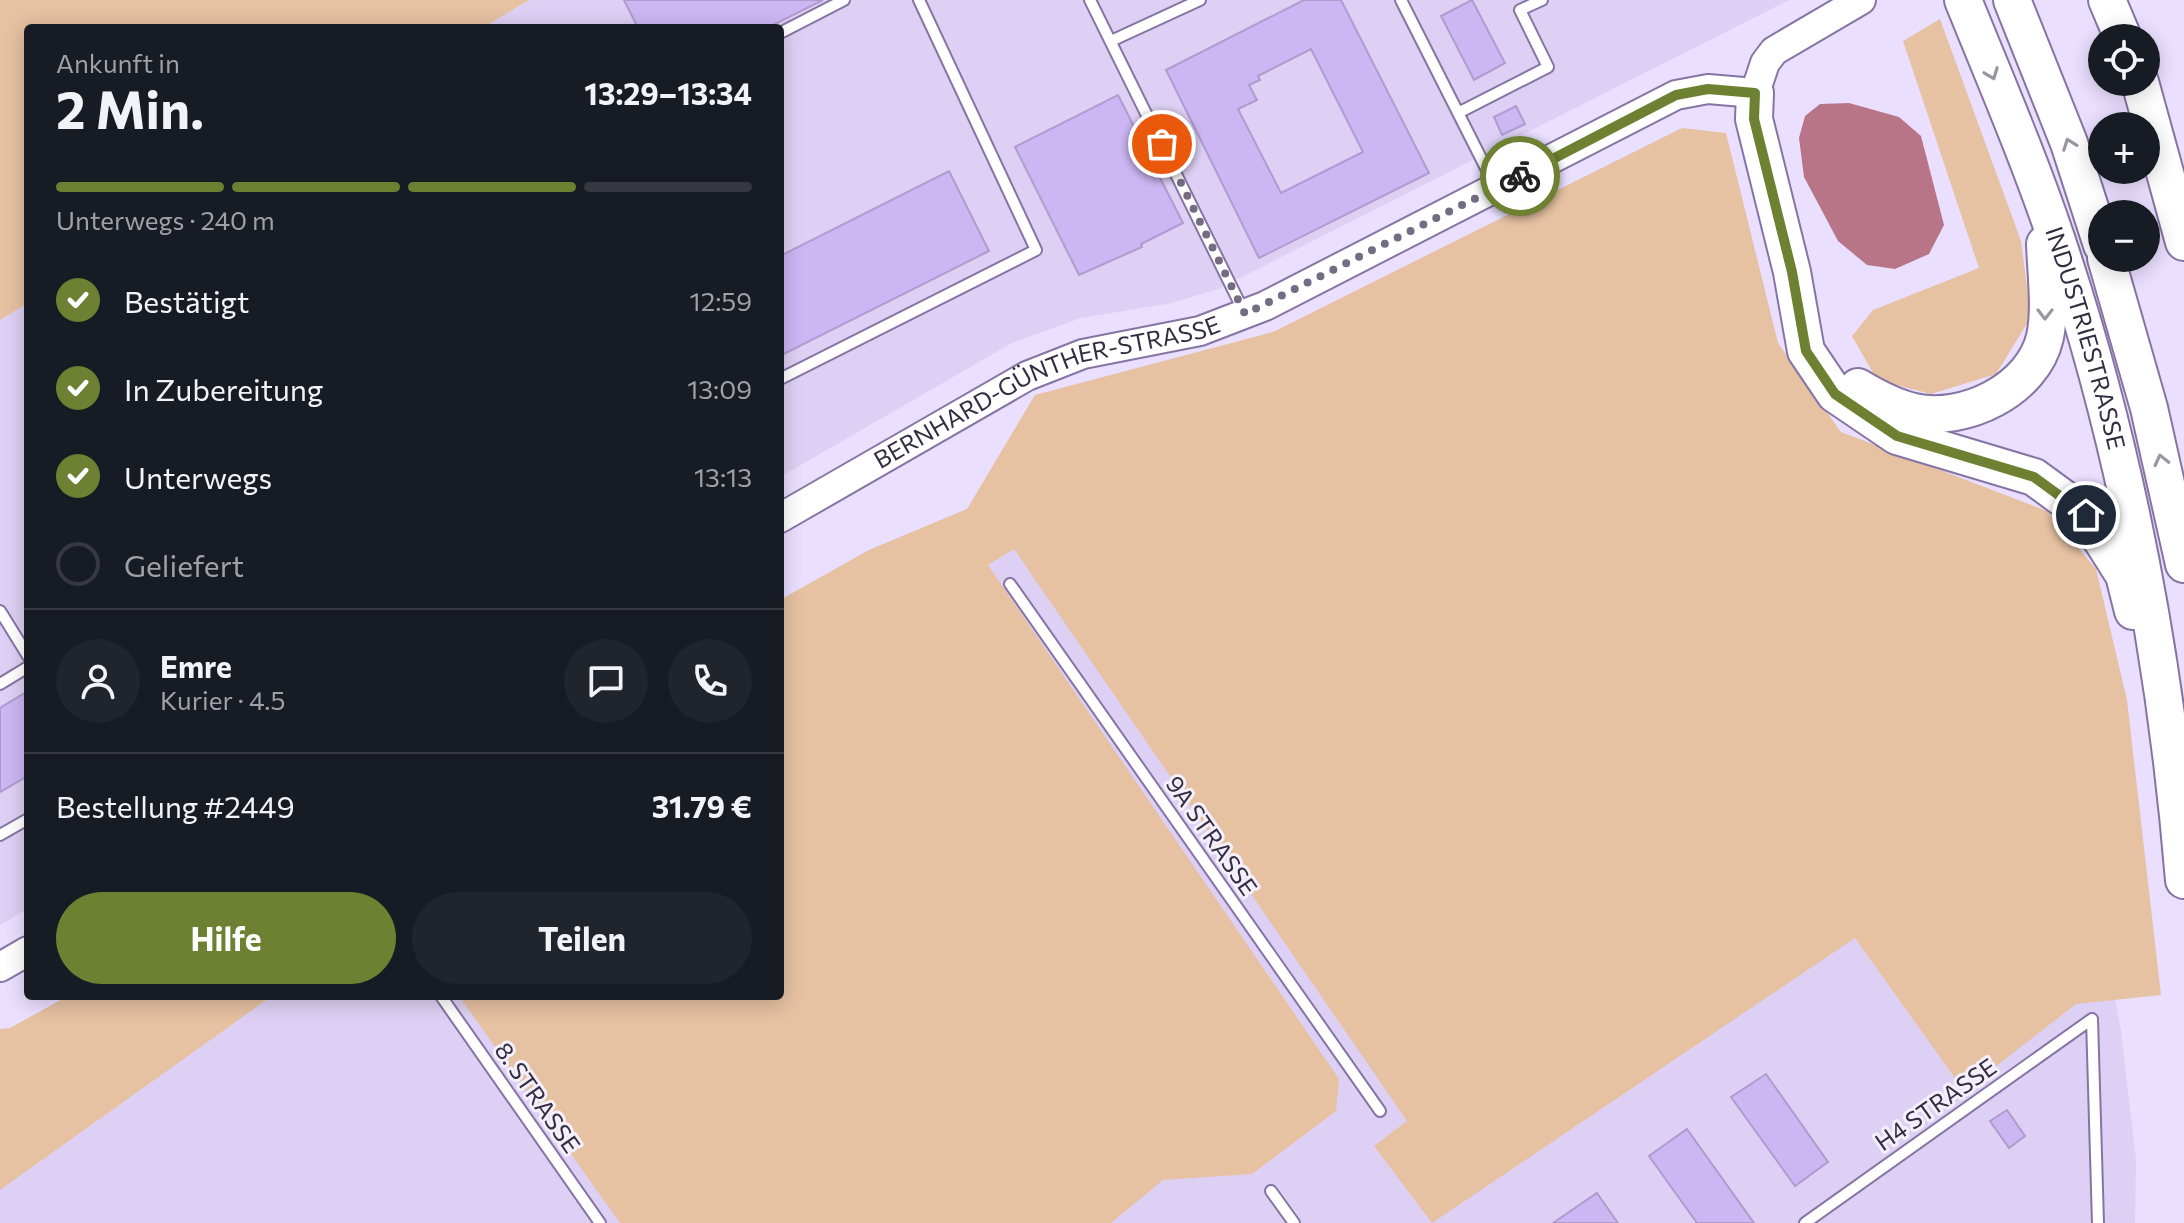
<!DOCTYPE html>
<html lang="de">
<head>
<meta charset="utf-8">
<style>
	:root { --surface:#171b24; --page:#20242c; --text:#f1f3f6; --muted:#9ea1a6; --line:#363941; --accent:#6e8132 }
	body { margin:0; font-family:Commissioner,sans-serif; background:var(--page); color:var(--text); height:100vh; display:flex; flex-direction:column; font-size:30px; white-space:nowrap }
	* { box-sizing:border-box; margin:0 }
	p { font-size:26px; color:var(--muted) }
	.icon { flex:none; width:44px; height:44px; fill:none; stroke:currentColor; stroke-width:2; stroke-linecap:round; stroke-linejoin:round }
	.map { position:relative; flex:1; overflow:hidden }
	.side { position:absolute; left:24px; top:24px; width:760px; height:976px; display:flex; flex-direction:column; background:var(--surface); border-radius:8px; box-shadow:0 4px 20px #0003 }
	.side>* { flex:none }
	.tools { position:absolute; left:2088px; top:24px; display:grid; gap:16px }
	.tools a { display:grid; place-items:center; width:72px; height:72px; border-radius:50%; background:var(--surface); box-shadow:0 4px 20px #0003; font-size:40px }
	.pin { position:absolute; display:grid; place-items:center; width:68px; height:68px; color:#fff; margin:-34px; border:4px solid #fff; border-radius:50%; box-shadow:0 2px 8px #0007 }
	.courier { position:absolute; display:grid; place-items:center; width:80px; height:80px; margin:-40px; border:6px solid #6e8132; border-radius:50%; background:#fff; color:#222; box-shadow:0 2px 10px #0007 }
	.summary em { font-style:normal; font-weight:700 }
	.summary div { display:flex; flex-direction:column-reverse }
	.summary { display:flex; align-items:center; justify-content:space-between; height:136px; padding:0 32px }
	h1 { font-size:52px; font-weight:700; line-height:60px }
	.bar { display:grid; grid-template-columns:repeat(4,1fr); gap:12px 8px; align-content:center; height:96px; padding:0 32px }
	.bar i { height:10px; border-radius:6px; background:var(--line) }
	.bar .active { background:var(--accent) }
	.bar p { grid-column:span 4 }
	.line { display:flex; align-items:center; gap:20px; padding:0 32px; border-top:2px solid var(--line) }
	.line div { flex:1 }
	.round { display:grid; place-items:center; flex:none; width:84px; height:84px; border-radius:42px; background:var(--page) }
	ol { padding:0 32px; list-style:none }
	li { display:flex; align-items:center; gap:24px; height:88px }
	li p { margin-inline-start:auto }
	li .icon { padding:8px; border-radius:50%; background:var(--accent); color:#fff; stroke-width:4 }
	li:last-child { color:var(--muted) }
	li i { width:44px; height:44px; border:4px solid var(--line); border-radius:50% }
	.action { display:flex; gap:16px; margin-top:auto; padding:16px 32px }
	.action a { flex:1; height:92px; border-radius:48px; background:var(--accent); color:#fff; font-size:32px; font-weight:700; line-height:92px; text-align:center }
	.action a+a { background:var(--page); color:var(--text) }
	.map>svg:first-child { display:block }
	.built { fill:#ddd0f4 }
	.green { fill:#e6c1a2 }
	.water { fill:#b97588 }
	.building { fill:#ccb6f3; stroke:#af9cce; stroke-width:2; fill-rule:evenodd }
	.lines { fill:none; stroke-linecap:round; stroke-linejoin:round }
	.lane-casing { stroke:#8674a4; stroke-width:14 }
	.secondary-casing { stroke:#8674a4; stroke-width:32 }
	.highway-casing { stroke:#8674a4; stroke-width:40 }
	.lane { stroke:#fff; stroke-width:10 }
	.secondary { stroke:#fff; stroke-width:28 }
	.highway { stroke:#fff; stroke-width:36 }
	.oneway { stroke:#9a96a0 }
	.done { stroke:#746b84; stroke-width:8; stroke-dasharray:0 14.4 }
	.route { stroke:#6e8132; stroke-width:10 }
	.labels { text-anchor:middle; stroke-width:6; stroke-linejoin:round; paint-order:stroke }
	.street-label { font-size:24px; fill:#342c41; stroke:#f4f0fb }
</style>
</head>
<body>
<div class="map">
<svg width="2184" height="1223" viewBox="0 0 2184 1223">
	<rect width="100%" height="100%" fill="#eadfff"/>
	<path class="built" d="M529,0h1260l-571,289 -46,14 -91,15 -69,25 -232,134v-449h-297z
		M28,303v606l-28,16v-605z
		M1406,325l638,289 77,417 15,129 -1,63h-2135v-189l68,-38h712v-396l89,-50z"/>
	<path class="green" d="M0,0h529l-46,28h-455v275l-28,17z
		M1940,19l81,222 10,76 -35,57 -65,20 -54,-14 -25,-44 21,-26 106,-42 -76,-227z
		M1682,128l44,5 52,210 63,89 206,79 49,58 31,131 34,295 -85,9 -112,87 -109,-153 -423,285 -58,-77 33,-25 -393,-572 -26,16 351,514 -3,32 -84,63 -89,6 -52,43h-491l-161,-227h321v-396l89,-50 98,-41 68,-114 238,-63z
		M68,996h204l-272,194v-161l10,-1z"/>
	<path class="water" d="M1849,103l50,14 22,19 23,89 -15,29 -34,15 -28,-4 -29,-24 -34,-64 -5,-39 6,-22 15,-12z"/>
	<path class="building" d="M624,0h199l-56,28h-129z
		M1304,0h37l88,173 -170,85 -93,-188zM1311,49l52,103 -82,41 -43,-84 19,-9 -8,-15 11,-5 -2,-4z
		M1472,0l33,63 -31,17 -33,-64z
		M1118,95l65,128 -42,21 1,3 -63,28 -64,-128z
		M1516,106l9,18 -23,11 -8,-18z
		M949,171l40,80 -209,105v-100z
		M28,691v85l-28,16v-84z
		M1766,1074l62,88 -33,24 -64,-89z
		M2007,1110l18,26 -16,12 -19,-27z
		M1687,1129l67,94h-57l-48,-67z
		M1597,1193l21,30h-65z"/>
	<g class="lines">
		<defs>
			<path id="lane" d="M1090,0l154,312
				M1401,0l93,184
				M780,33l64,-33
				M1111,41l89,-41
				M1458,113l90,-46 -28,-57 22,-10
				M780,379l256,-129 -117,-250
				M1010,584l370,527
				M0,611l28,45
				M0,684l28,-17
				M0,835l28,-16
				M441,996l159,227
				M1271,1191l23,32
				M1805,1223l287,-204 6,204"/>
			<g id="secondary">
				<path id="s1" d="M780,518l247,-142 56,-22 117,-23 65,-25 411,-211 32,-6 47,4 10,-30 9,-12 87,-51"/>
				<path d="M0,967l28,-16"/>
			</g>
			<g id="highway">
				<path id="s2" d="M1963,0c32,79 66,158 93,238 70,208 110,423 128,642"/>
				<path d="M2012,0l57,143 33,102"/>
				<path d="M2107,0l16,38"/>
				<path d="M2140,82l44,160"/>
				<path d="M1755,93l-1,26 38,153 14,79 29,43 62,42 137,41 52,38 38,60 9,36"/>
				<path d="M2106,258l43,150 35,156"/>
				<path d="M1858,387c18,11 35,20 56,25 50,11 119,-22 131,-75 6,-28 1,-64 0,-93"/>
			</g>
		</defs>
		<use href="#lane" class="lane-casing"/>
		<use href="#secondary" class="secondary-casing"/>
		<use href="#highway" class="highway-casing"/>
		<use href="#lane" class="lane"/>
		<use href="#secondary" class="secondary"/>
		<use href="#highway" class="highway"/>
	</g>
	<defs><path id="oneway-chevron" d="M-2-3.5L2.5 0L-2 3.5" fill="none" stroke-width="1.6" stroke-linecap="round" stroke-linejoin="round" transform="scale(2)"/></defs>
	<g class="oneway">
		<use href="#oneway-chevron" transform="translate(1992 74) rotate(69)"/>
		<use href="#oneway-chevron" transform="translate(2069 144) rotate(-110)"/>
		<use href="#oneway-chevron" transform="translate(2045 314) rotate(90)"/>
		<use href="#oneway-chevron" transform="translate(2161 460) rotate(-103)"/>
	</g>
	<g class="lines">
		<path class="done" d="M1162,144l83,170 275,-138"/>
		<path class="route" d="M1520,176l156,-81 32,-6 47,4 -1,26 38,153 14,79 29,43 62,42 137,41 52,38"/>
	</g>
	<g class="labels">
		<g class="street-label">
			<text dy="8" stroke="none"><textPath href="#s2" startOffset="360">INDUSTRIESTRASSE</textPath></text>
			<text dy="8" stroke="none"><textPath href="#s1" startOffset="298">BERNHARD-GÜNTHER-STRASSE</textPath></text>
			<text transform="translate(1211 836) rotate(55)" y="8">9A STRASSE</text>
			<text transform="translate(537 1098) rotate(55)" y="8">8. STRASSE</text>
			<text transform="translate(1936 1105) rotate(-35)" y="8">H4 STRASSE</text>
		</g>
	</g>
</svg>
<div class="tools">
<a><svg class="icon" aria-label="locate" viewBox="0 0 24 24"><circle cx="12" cy="12" r="6"/><path d="M12 2v4M12 18v4M2 12h4M18 12h4"/></svg></a>
<a>+</a>
<a>−</a>
</div>
<div class="pin" style="left:1162px;top:144px;background:#ea580c"><svg class="icon" aria-label="bag" viewBox="0 0 24 24"><path d="M5 8h14l-1 12H6zM9 8a3 3 0 0 1 6 0"/></svg></div>
<div class="pin" style="left:2086px;top:515px;background:#1f2937"><svg class="icon" aria-label="home" viewBox="0 0 24 24"><path d="M3 11l9-7 9 7M6 9v11h12V9"/></svg></div>
<div class="courier" style="left:1520px;top:176px"><svg class="icon" aria-label="bike" viewBox="0 0 24 24"><circle cx="6" cy="16" r="4"/><circle cx="18" cy="16" r="4"/><path d="M6 16l4-8h5l3 8M10 8l3 8H6M13 5h3"/></svg></div>
<section class="side">
<div class="summary"><div><h1>2 Min.</h1><p>Ankunft in</p></div><em>13:29–13:34</em></div>
<div class="bar"><i class="active"></i><i class="active"></i><i class="active"></i><i></i><p>Unterwegs · 240 m</p></div>
<ol>
<li><svg class="icon" aria-label="check" viewBox="0 0 24 24"><path d="M5 12l5 5 9-10"/></svg>Bestätigt<p>12:59</p></li>
<li><svg class="icon" aria-label="check" viewBox="0 0 24 24"><path d="M5 12l5 5 9-10"/></svg>In Zubereitung<p>13:09</p></li>
<li><svg class="icon" aria-label="check" viewBox="0 0 24 24"><path d="M5 12l5 5 9-10"/></svg>Unterwegs<p>13:13</p></li>
<li><i></i>Geliefert</li>
</ol>
<div class="line" style="height:144px"><a class="round"><svg class="icon" aria-label="person" viewBox="0 0 24 24"><circle cx="12" cy="8" r="4"/><path d="M4 21q1-7 8-7t8 7"/></svg></a><div><b>Emre</b><p>Kurier · 4.5</p></div><a class="round"><svg class="icon" aria-label="chat" viewBox="0 0 24 24"><path d="M4 5h16v11H9l-5 4z"/></svg></a><a class="round"><svg class="icon" aria-label="phone" viewBox="0 0 24 24"><path d="M5 4h4l2 5-3 2q2 4 5 5l2-3 5 2v4C11 20 4 13 5 4z"/></svg></a></div>
<div class="line" style="height:104px"><div>Bestellung #2449</div><b>31.79 €</b></div>
<div class="action"><a>Hilfe</a><a>Teilen</a></div>
</section>
</div>
</body>
</html>
